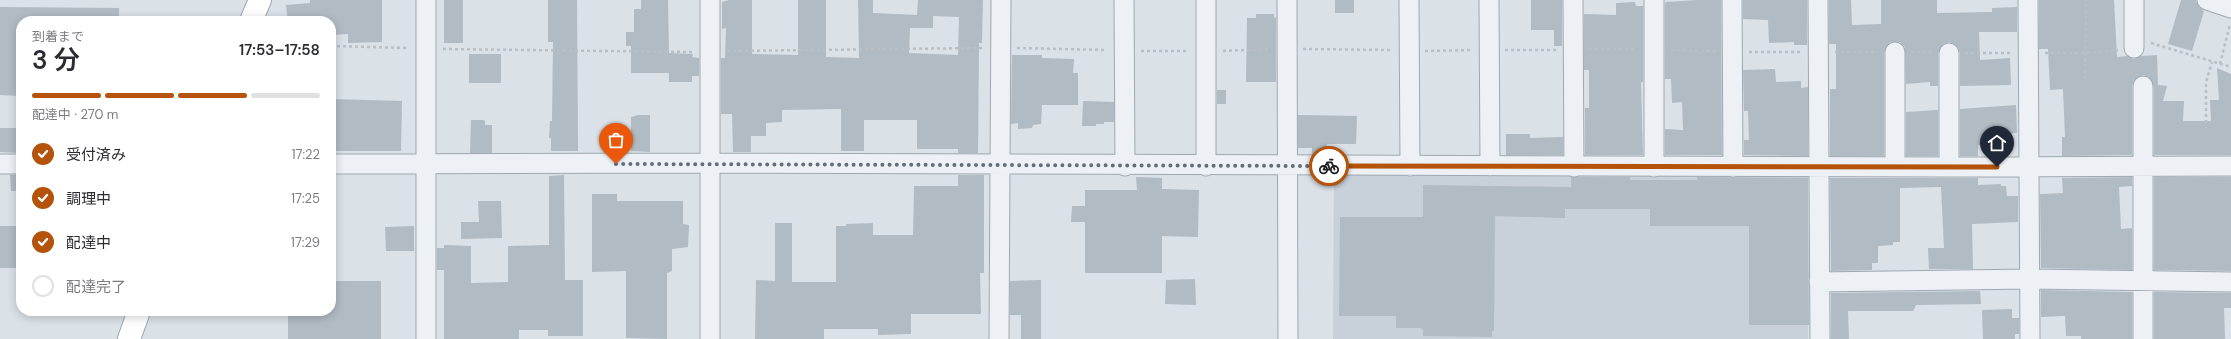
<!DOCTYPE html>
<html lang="ja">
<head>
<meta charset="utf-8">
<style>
	:root { --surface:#fff; --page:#f7f7f7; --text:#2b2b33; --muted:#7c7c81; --line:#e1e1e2; --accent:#b45309 }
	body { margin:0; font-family:"DM Sans","Noto Sans JP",sans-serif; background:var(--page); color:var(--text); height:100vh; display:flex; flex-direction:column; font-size:15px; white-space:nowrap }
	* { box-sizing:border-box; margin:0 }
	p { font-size:13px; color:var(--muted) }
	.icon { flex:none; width:22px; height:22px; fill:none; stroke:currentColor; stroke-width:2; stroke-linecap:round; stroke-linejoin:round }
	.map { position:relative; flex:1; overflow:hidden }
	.panel { position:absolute; left:16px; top:16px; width:320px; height:300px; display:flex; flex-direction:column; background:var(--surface); border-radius:16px; box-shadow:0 2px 10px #0003 }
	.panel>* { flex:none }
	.pin { position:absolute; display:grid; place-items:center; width:34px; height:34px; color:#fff; margin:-41px -17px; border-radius:50% 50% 50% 0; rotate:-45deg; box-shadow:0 0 4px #0007 }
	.pin .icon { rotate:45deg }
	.courier { position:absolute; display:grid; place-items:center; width:40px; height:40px; margin:-20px; border:3px solid #b45309; border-radius:50%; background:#fff; color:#222; box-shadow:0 1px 5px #0007 }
	.summary em { font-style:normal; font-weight:600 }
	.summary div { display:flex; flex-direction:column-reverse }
	.summary { display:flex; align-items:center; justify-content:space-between; height:68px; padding:0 16px }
	h1 { font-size:26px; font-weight:600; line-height:30px }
	.bar { display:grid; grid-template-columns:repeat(4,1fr); gap:6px 4px; align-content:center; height:48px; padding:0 16px }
	.bar i { height:5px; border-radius:3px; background:var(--line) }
	.bar .selected { background:var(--accent) }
	.bar p { grid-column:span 4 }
	ol { padding:0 16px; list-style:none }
	li { display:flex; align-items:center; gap:12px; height:44px }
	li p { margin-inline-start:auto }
	li .icon { padding:4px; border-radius:50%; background:var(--accent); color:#fff; stroke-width:4 }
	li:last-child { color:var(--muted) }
	li i { width:22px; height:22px; border:2px solid var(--line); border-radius:50% }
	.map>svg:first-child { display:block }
	.built { fill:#c8d0d9 }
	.building { fill:#b1bbc4; fill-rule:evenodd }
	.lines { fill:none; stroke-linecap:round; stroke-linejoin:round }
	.minor-casing { stroke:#9fa8b1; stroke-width:21 }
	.major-casing { stroke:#99a7b4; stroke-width:24 }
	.path { stroke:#b8bfc5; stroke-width:2.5; stroke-dasharray:3 3; stroke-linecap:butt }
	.minor { stroke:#edf1f5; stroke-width:19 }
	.major { stroke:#fff; stroke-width:22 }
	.done { stroke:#636e79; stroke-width:4; stroke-dasharray:0 7.2 }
	.route { stroke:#b45309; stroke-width:5 }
</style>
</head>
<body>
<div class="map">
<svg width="2231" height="339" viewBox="0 0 2231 339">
	<rect width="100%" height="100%" fill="#dae1e7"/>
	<path class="built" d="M1334,172l474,2v165h-475z"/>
	<path class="building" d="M310,0h72v42l-34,1v-9l-17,1v-14h-43l-2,-16 24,-2z
		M444,0h19v43h-19z
		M548,0h29l1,151h-27v-13h-2l1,-17h2l1,-79h-5z
		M641,0h27l1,53 24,1 -1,3 7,1v18h-7v6h-23v-9h-38v-27h-5v-14h8v-23h7z
		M729,0h23v54l46,1v-55h28v57l33,1 -1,-58h15v13l44,2 1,-15h65l-1,43h-3l-1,110h-20v-4h-41v-29h-53v31h-23v-42l-59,1v12l-16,1v13h-15v16h-18l-1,-38h-11v-56h4l1,-30 -4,1v-27zM933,16l26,1 -1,38 -49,-2 1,-25h23z
		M1335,0h19v13h-19z
		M1531,0h31v46h-8v-16h-23z
		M1698,0h23l1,155h-57v-26l18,1 -1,-28 -10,1 -1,-24h-6v-75l1,-2z
		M1743,0h64v45h-13v-3l-25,1 -1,-23 -25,-1z
		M1829,0h22l1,25 29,-1v-24h56v13l55,-1v-4l25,-1v25h-38l1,28 30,-2 1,27 -51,1v-33l-2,-6 -9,-5 -6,2 -5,9v33h-8v-4l-24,2 -1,-37 -5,-5h-10l-6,10v104h-54v-67h6v-45h-7z
		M2039,0h75l3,57 10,-1 7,3 7,-3 16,-1 1,30 9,1 -4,15h21l-1,20h28l-1,-21h9l-2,-32 14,6v81h-77v-69l-5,-9 -6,-2 -9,5 -2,6v69l-70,1v-19h3l-2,-48 -13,1 -2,-41h-9z
		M2181,0h15l3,7 5,4 -12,40 -24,-7z
		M1635,2l1,4h7v76h-2l2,73h-58v-47h4v-38h-5v-56l32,1v-12z
		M0,7l119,1v13h-98v75l-21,-1z
		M1256,14h18v4l2,-1v65h-30l1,-64h9z
		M469,54h32v29h-32z
		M1012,55h30v3l32,1 -1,14h5v32h-36l-1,19 -8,1 -1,3 -14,1v-6l-7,1z
		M1775,69l1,13 25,-1v7l7,-1v69l-64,-1v-15h5l-1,-29h-4l-1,-41z
		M1217,90h9v14h-9z
		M331,99l71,2 -1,50h-70z
		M1083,101l31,1v20h-10v2h-8v2h-14z
		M2016,105l1,28 -27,1v10l-12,1v11h-18v-47z
		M1938,110v46h-32v-44z
		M638,115h12v37l-19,-1v-34z
		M1298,115l59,1 -1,28h-29v10h-15v-6h-14z
		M471,120h12l2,1v4h7v28h-22z
		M0,128h21v25l-21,-1z
		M1506,134h24v4l33,-1v18h-57z
		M10,175h11v16h-10z
		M564,175l1,105h18v56h-35v-6h-29v9h-75v-69h-7v-22h7v-3l27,1v37l37,-1v-36l41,-1v-69z
		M958,175h26v98h-4l1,41h-70v20l-33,1v-6h-54v10h-69l1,-59 19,1v-58h17v59h44v-56h10v-2l27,-1v12h40l1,-49h44z
		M1136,177l26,1v11l37,1 -1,47 -36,-1v37h-77v-51h-14l1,-16h13v-16h52z
		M1571,177h59v3h67v-3l111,1 1,147h-60v-99h-99v-17h-85v9l-70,-2 -1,115h-2v6l-69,-1v-6l-2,-2h-25v-12h-57l1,-99h83v-32l148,2z
		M2132,177v9l-13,1 2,42 11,-1v42l-91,-2 -1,-74 23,-1 -1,-15z
		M2154,177h77v94l-77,-1z
		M1830,178h148v7l23,-1v2h5l1,10h11v26l-46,2 1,45h-44l-1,-21h16l-3,-61 -41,1v54h-7v3l-15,1v17h-6v7l-41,1z
		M592,194h25v7h66v23l6,1 -1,22 -16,2v22l-5,2v66l-41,-1v-67l-34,1z
		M478,201h23l1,37 -41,1v-17h18z
		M0,226h21v42h-21z
		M414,226v25h-28l-1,-24z
		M1195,279l1,26 -31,-1 1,-24z
		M1041,280v59h-20v-24h-11v-34z
		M331,281h50v58h-93v-28h43z
		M2041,290l91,2v47h-51v-3h-15l-1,-20 -24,1z
		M1980,291l1,13 -65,1 -3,6h-65l1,28h-18v-46z
		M2154,292l77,1v15h-7l1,31h-71z
		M2012,309v9h7v16h-4v5h-32l-1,-29z"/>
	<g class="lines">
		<defs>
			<path id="minor" d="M710,0v339
				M1124,0l1,166
				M1206,0v166
				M1287,0l1,339
				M1409,0l1,166
				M1489,0l1,166
				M1573,0l1,167
				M1654,0v167
				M1732,0l1,167
				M1818,0l2,339
				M2028,0l2,339
				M2207,0l24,8
				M2134,48v-48
				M1949,53v114
				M2143,86v253
				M0,164h21
				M331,164l379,-1 1239,4 282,-1
				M1895,167v-115
				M1819,282l210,-3 202,3
				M426,339v-339
				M999,339l2,-339"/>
			<path id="major" d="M251,21l9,-21
				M129,339l10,-28"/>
		</defs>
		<use href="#minor" class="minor-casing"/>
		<use href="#major" class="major-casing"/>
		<path class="path" d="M2151,43l80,24
			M331,46l77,2
			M1017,48l89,2
			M443,49l249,3
			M1303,49l89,1
			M1589,49h47
			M1505,50h51
			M1671,50l45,1
			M727,51l257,-3
			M1141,51h47
			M1223,51l47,-2
			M1425,51l47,-1
			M1749,52h53
			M1835,52h43
			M1911,52h21
			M1965,53h47
			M2045,53h39l34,-3
			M2220,64l10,-40
			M2085,79l1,-79
			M2206,129v-47l6,-20"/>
		<use href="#minor" class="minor"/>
		<use href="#major" class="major"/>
	</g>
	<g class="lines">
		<path class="done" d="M616,164l713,2"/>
		<path class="route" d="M1329,166l668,1"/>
	</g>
</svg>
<div class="pin" style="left:616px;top:164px;background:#ea580c"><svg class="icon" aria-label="bag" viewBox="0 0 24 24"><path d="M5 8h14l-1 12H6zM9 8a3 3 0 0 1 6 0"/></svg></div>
<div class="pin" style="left:1997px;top:167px;background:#1f2937"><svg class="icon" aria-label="home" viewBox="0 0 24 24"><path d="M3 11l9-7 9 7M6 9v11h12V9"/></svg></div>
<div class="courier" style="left:1329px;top:166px"><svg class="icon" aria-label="bike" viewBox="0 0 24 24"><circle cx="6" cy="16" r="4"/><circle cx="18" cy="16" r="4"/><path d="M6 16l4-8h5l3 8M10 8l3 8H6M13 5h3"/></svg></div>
<section class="panel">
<div class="summary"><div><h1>3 分</h1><p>到着まで</p></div><em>17:53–17:58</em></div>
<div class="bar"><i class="selected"></i><i class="selected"></i><i class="selected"></i><i></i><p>配達中 · 270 m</p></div>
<ol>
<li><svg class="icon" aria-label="check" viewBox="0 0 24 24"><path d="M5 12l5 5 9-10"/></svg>受付済み<p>17:22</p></li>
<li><svg class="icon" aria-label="check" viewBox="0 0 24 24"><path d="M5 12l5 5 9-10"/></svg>調理中<p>17:25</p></li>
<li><svg class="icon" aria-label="check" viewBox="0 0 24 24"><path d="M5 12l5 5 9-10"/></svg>配達中<p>17:29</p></li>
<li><i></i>配達完了</li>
</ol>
</section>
</div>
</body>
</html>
